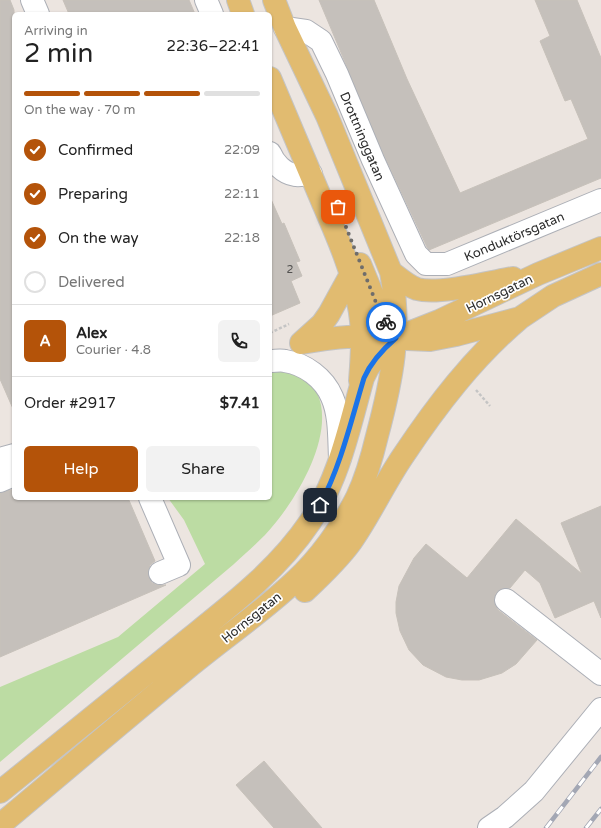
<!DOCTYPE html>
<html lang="en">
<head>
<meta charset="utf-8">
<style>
	:root { --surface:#fff; --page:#f2f2f2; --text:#222; --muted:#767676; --line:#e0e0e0; --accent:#b45309 }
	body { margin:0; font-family:"Varela Round",sans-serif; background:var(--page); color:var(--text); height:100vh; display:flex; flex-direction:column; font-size:15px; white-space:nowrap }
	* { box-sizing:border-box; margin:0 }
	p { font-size:13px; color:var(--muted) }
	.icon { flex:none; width:22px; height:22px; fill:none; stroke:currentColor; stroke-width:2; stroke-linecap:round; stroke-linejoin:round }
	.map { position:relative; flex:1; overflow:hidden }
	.panel { position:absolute; left:12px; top:12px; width:260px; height:488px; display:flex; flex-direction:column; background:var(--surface); border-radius:6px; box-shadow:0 1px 3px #0004 }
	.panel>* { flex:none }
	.pin { position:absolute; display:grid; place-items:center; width:34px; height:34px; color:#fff; margin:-17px; border-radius:8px; box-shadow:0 2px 6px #0006 }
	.courier { position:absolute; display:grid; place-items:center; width:40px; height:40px; margin:-20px; border:3px solid #1a73e8; border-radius:50%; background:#fff; color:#222; box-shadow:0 1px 5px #0007 }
	.overview em { font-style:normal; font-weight:600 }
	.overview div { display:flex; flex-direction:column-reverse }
	.overview { display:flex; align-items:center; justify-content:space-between; height:68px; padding:0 12px }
	h1 { font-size:26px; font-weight:600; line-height:30px }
	.bar { display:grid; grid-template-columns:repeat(4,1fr); gap:6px 4px; align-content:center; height:48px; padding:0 12px }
	.bar i { height:5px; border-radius:3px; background:var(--line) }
	.bar .on { background:var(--accent) }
	.bar p { grid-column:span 4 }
	.line { display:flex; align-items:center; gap:10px; padding:0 12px; border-top:1px solid var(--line) }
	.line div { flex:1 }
	.round { display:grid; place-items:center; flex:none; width:42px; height:42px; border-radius:6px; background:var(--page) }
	ol { padding:0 12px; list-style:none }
	li { display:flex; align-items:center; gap:12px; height:44px }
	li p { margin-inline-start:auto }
	li .icon { padding:4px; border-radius:50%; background:var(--accent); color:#fff; stroke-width:4 }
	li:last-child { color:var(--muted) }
	li i { width:22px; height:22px; border:2px solid var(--line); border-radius:50% }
	.action { display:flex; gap:8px; margin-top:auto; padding:8px 12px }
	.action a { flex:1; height:46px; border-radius:6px; background:var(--accent); color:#fff; font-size:16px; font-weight:600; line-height:46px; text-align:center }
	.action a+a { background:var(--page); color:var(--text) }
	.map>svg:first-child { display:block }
	.green { fill:#bcdca3 }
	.building { fill:#c5c0bb; stroke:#c7c1ba }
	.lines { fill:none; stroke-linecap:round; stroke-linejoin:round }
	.minor-casing { stroke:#acafb6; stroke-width:24 }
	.major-casing { stroke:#c4c4c4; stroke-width:24 }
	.path { stroke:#c4c4c4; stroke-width:2.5; stroke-dasharray:3 2; stroke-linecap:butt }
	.minor { stroke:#fff; stroke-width:22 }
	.major { stroke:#e1bb70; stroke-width:22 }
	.rail-casing { stroke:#a3a7b4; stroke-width:4.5 }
	.rail { stroke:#fff; stroke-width:3; stroke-dasharray:9; stroke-linecap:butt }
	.done { stroke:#6f6d6b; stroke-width:4; stroke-dasharray:0 7.2 }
	.route { stroke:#1a73e8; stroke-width:5 }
	.labels { text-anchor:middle; stroke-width:3.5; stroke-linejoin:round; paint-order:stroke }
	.number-label { font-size:11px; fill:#525150 }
	.street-label { font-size:13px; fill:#2c2c2c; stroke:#fff }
</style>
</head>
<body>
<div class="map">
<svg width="601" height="828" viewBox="0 0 601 828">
	<rect width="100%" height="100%" fill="#ece5e0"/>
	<path class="green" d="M281,369c7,3 16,5 23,8 9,5 15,18 17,28 8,42 -28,100 -56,130 -10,10 -21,20 -31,29l-234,198v-75l118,-50 87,-73 -21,-44 -16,-22h102v-128z"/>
	<path class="building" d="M0,0h10l4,10v401l-14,-32z
		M63,0h126l6,14h-126z
		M319,0h55l33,79 53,114 128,-54 -17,-40 -6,2 -25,-60 10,-5 -15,-36h42l24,58v120l-172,72 -2,-3 -43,-92z
		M270,197l12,27 2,-1 16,38 -4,1 6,14 -11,5 9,22 -30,13z
		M14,489v9h114l27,63 -5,4 -2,6 1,7 3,5 6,2h8l-166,72v-164z
		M601,506v112l-7,-17 -39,17 -15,-35 -15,-13 -15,18 -9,1 -5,4 -2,6 1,6 3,5 39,30 -21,24 -14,9 -23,7h-17l-16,-3 -23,-12 -14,-15 -9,-19 -4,-18v-11l3,-16 15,-28 12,-14 41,34 49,-59 66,55 -21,-51z
		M264,761l58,67h-48l-38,-43z"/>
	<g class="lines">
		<defs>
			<path id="minor" d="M32,0l6,14
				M206,0l6,14
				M285,28l21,3 15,10 16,33 36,86 43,94 10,10h21l154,-64
				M270,153c4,10 13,20 25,22 5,1 11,-1 16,-1
				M270,361c5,0 11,-1 15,0 20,3 39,17 47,36 8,18 7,41 8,61
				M0,459l14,-4
				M0,481l14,-6
				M150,498l29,67 -19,8
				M506,600l95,74
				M489,828l16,-11 29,-26 67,-82"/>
			<path id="major" d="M238,0l5,14
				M270,78c17,41 35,82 52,123 14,33 29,66 36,101 6,26 4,53 2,79
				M360,264l19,46 17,28
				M391,272c8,6 17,14 26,17 21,6 73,-7 96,-11
				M407,339l23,1 26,-5 64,-17 33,-22 48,-22
				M301,343c25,-4 49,-8 74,-6
				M301,343l21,-19 7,-10 22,-40
				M305,591c16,-15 33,-31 46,-49 19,-27 33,-58 52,-86 34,-51 70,-98 117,-138
				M0,792c58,-47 116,-94 174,-141 48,-39 101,-77 136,-129 29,-43 39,-94 53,-144l5,-10 11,-15 17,-15 43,-17 99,-47 63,-26
				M0,825c62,-52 123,-104 185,-155 36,-30 76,-57 110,-89 24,-22 47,-54 62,-84 9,-19 15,-40 20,-61 15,-56 25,-105 14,-164l-64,-156 -42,-88 -11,-28"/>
		</defs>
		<use href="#minor" class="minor-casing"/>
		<use href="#major" class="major-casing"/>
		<path class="path" d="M270,333l19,-9
			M476,390l14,16"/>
		<use href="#minor" class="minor"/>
		<use href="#major" class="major"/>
		<defs>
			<path id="rail" d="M546,828l55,-71
				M586,828l15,-19"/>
		</defs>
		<use href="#rail" class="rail-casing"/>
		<use href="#rail" class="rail"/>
	</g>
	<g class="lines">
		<path class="done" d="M338,207l41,103 7,12"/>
		<path class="route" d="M320,505c21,-40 31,-84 44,-127 7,-16 18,-28 32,-40l-10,-16"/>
	</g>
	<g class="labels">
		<g class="number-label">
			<text x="290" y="273">2</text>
		</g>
		<g class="street-label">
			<text transform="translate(363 136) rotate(67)" y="5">Drottninggatan</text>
			<text transform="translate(514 236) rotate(-23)" y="5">Konduktörsgatan</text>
			<text transform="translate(499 293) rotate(-26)" y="5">Hornsgatan</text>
			<text transform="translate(251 617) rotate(-39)" y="5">Hornsgatan</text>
		</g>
	</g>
</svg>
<div class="pin" style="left:338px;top:207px;background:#ea580c"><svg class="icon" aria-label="bag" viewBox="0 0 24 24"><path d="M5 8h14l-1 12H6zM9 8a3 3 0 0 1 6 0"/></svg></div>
<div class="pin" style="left:320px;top:505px;background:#1f2937"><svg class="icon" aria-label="home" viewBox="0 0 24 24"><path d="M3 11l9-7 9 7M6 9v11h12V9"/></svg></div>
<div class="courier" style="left:386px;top:322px"><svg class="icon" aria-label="bike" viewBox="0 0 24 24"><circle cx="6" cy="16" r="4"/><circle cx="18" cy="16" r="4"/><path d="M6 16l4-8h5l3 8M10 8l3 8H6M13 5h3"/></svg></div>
<section class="panel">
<div class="overview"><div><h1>2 min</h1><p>Arriving in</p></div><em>22:36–22:41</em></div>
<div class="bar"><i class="on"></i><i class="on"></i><i class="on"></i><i></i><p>On the way · 70 m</p></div>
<ol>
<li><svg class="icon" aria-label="check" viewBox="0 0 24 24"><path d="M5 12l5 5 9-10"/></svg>Confirmed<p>22:09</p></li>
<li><svg class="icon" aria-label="check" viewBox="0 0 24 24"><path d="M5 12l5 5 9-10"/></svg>Preparing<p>22:11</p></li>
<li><svg class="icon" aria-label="check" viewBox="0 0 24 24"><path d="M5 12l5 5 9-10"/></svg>On the way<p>22:18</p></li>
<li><i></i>Delivered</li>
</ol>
<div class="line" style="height:72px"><b class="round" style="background:var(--accent);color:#fff">A</b><div><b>Alex</b><p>Courier · 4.8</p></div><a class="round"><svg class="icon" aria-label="phone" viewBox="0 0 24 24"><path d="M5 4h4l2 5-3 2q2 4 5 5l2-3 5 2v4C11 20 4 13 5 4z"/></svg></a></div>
<div class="line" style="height:52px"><div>Order #2917</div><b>$7.41</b></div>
<div class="action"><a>Help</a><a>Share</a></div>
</section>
</div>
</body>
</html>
